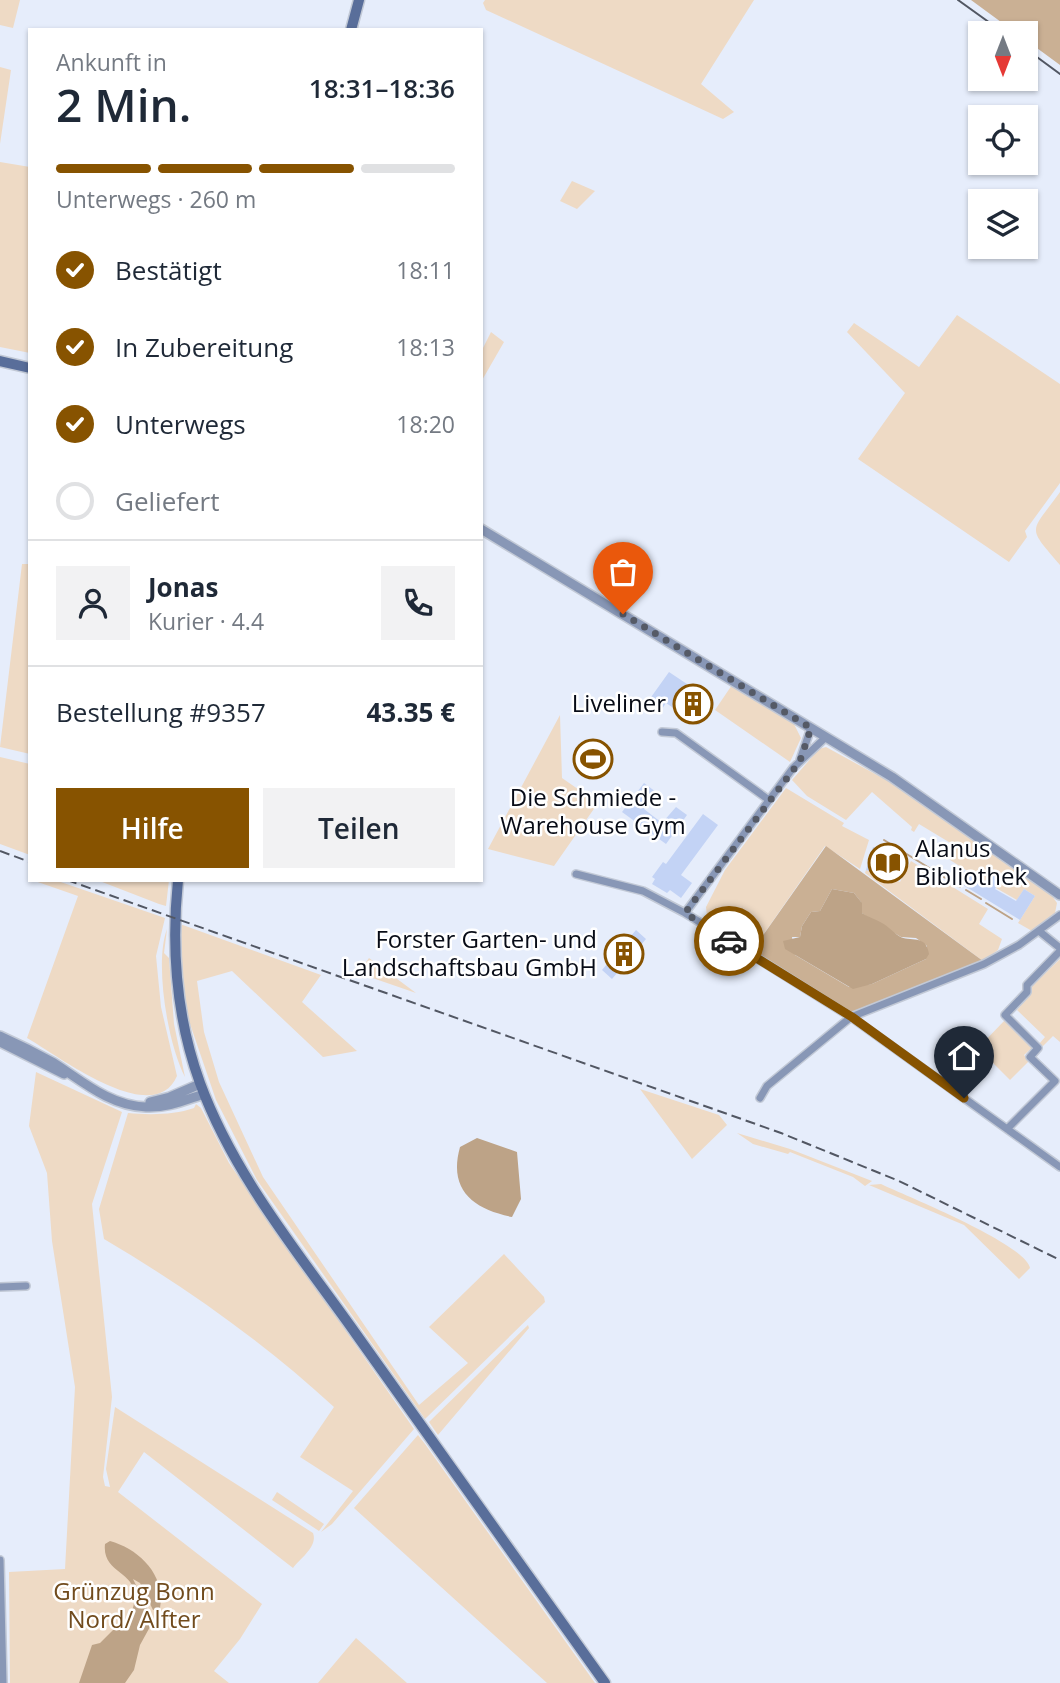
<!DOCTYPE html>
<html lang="de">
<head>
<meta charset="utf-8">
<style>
	:root { --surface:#fff; --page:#f2f2f3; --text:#1f2937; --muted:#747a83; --line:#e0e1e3; --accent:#875300 }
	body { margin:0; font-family:"Open Sans",sans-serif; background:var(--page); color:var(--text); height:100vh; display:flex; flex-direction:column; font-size:26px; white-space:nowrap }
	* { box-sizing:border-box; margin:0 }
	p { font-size:23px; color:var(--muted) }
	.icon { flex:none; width:38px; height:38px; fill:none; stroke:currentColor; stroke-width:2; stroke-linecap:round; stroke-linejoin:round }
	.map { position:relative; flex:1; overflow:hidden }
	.side { position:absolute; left:28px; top:28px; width:455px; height:854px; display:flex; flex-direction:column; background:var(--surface); border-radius:0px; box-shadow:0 2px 5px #0004 }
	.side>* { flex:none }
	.needle { width:46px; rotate:180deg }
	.tools { position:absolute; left:968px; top:21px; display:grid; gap:14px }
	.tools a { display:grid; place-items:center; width:70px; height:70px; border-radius:0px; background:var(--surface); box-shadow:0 2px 5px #0004; font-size:35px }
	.pin { position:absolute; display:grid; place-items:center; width:60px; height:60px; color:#fff; margin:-72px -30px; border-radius:50% 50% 50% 0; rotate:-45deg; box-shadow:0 0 7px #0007 }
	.pin .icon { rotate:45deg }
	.courier { position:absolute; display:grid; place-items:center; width:70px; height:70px; margin:-35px; border:5px solid #875300; border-radius:50%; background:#fff; color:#222; box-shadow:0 2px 9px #0007 }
	.summary em { font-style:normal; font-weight:600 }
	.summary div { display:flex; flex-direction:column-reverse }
	.summary { display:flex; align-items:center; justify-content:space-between; height:119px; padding:0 28px }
	h1 { font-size:46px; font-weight:600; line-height:52px }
	.bar { display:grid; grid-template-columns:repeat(4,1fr); gap:10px 7px; align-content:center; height:84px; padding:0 28px }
	.bar i { height:9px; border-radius:5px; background:var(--line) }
	.bar .on { background:var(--accent) }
	.bar p { grid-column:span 4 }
	.line { display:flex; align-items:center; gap:18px; padding:0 28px; border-top:2px solid var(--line) }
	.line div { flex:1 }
	.round { display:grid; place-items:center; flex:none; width:74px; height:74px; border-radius:0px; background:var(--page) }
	ol { padding:0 28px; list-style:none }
	li { display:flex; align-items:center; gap:21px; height:77px }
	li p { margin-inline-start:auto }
	li .icon { padding:7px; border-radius:50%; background:var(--accent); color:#fff; stroke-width:4 }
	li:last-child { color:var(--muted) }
	li i { width:38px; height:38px; border:4px solid var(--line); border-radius:50% }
	.button { display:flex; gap:14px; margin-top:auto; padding:14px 28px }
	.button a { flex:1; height:80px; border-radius:0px; background:var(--accent); color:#fff; font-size:28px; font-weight:600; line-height:80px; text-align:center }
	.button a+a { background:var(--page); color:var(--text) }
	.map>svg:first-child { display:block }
	.green { fill:#eedac5 }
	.forest { fill:#cab094; fill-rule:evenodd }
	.water { fill:#bda387 }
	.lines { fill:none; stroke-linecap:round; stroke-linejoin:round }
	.stream { stroke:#bda387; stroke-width:2 }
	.building { fill:#c3d3f5 }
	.minor-casing { stroke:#c2c9d6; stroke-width:10 }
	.tertiary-casing { stroke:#c2c9d6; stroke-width:12 }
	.secondary-casing { stroke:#c2c9d6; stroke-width:13 }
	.minor { stroke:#8897b6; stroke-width:7 }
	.tertiary { stroke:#8897b6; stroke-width:9 }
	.secondary { stroke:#596e9a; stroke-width:10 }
	.tram { stroke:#525763; stroke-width:2 }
	.rail { stroke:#525763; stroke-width:2; stroke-dasharray:10 5; stroke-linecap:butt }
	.done { stroke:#555a66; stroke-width:7; stroke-dasharray:0 12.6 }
	.route { stroke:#875300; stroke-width:9 }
	.labels { text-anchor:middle; stroke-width:5; stroke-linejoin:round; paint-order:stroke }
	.poi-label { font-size:24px; fill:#070b16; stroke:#fff; text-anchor:end }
	.park-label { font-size:24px; fill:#714b1d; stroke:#fff }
</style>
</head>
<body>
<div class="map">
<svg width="1060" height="1683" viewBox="0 0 1060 1683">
	<rect width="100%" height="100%" fill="#e6edfb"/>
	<path class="green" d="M0,0h20l-7,28 -13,-3z
		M485,0h269l-53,84 33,28 -11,7 -237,-109 -3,-7z
		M0,67l11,3 -11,74z
		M0,162l30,5v186l-30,-6z
		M572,181l23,10 -18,18 -17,-8z
		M957,315l103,69v99l-35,48 2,6 -18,25 -151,-103 47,-66 -58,-61 7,-9 65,44z
		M491,332l13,10 -23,40v-30z
		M1060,492v73c-34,-40 -30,-31 0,-73z
		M22,564h8v190l-30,-7z
		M732,685l62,39 7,14 -11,24 -75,-52z
		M560,715l2,63 36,25 -44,63 -66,-17z
		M826,747l62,34 162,112 7,10 -2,10 -23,18 -14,-8 17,-27 -11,-7 -7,11 -21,-12 7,-12 -10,-6 -8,12 -35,-22 7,-13 -38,-23 -5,8 -3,-2 1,-3 -40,-35 -26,28 -39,-24 -15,-16 27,-31z
		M0,757l30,7v91l-30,-11z
		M786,788l58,35 -2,3 27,14 -9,29 -35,-23 -73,105 -45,-34 -1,-10 19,-37z
		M911,861l77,48 -9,15 23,15 -4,11 -15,11 -118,-88 1,-3 34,12z
		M32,880h23l110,38 -9,38 5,51 16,69c-23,54 -120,-21 -150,-38l51,-142z
		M97,880h72l-3,26 -7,-2z
		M180,924l141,51 -19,27 55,49 -34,6 -91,-86 -35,10 7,51 15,50 44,95 156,228 49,-42 -39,-36 75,-73 40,43 1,5 -120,117 -168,-239 -41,-80 -28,-82 -7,-47z
		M167,929l-3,24 5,5 5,66 11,53c-17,-32 -31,-114 -18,-148z
		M369,958l47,35 -58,-20z
		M1060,959v83l-7,-6 -10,10 -4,-2 6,-7 -28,-27 14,-16 1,-8z
		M1005,1020l29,26 -10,9 5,6 -19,19 -32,-32z
		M36,1072l86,40 -30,92 20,193 -9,80 2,9 5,1 -4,-18 9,-62 198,126c5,13 -12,25 -20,35l-149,-116 -26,40 144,112 -22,35 -26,32 15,12h-219l-1,-111 56,-3 10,-182 -23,-146 -5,-68 -18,-47z
		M640,1089l79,26 8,10 -35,34z
		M196,1104l5,4 28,55 185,266 -82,95 -11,8 32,-41 -53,-34 34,-50c-71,-65 -147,-119 -230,-168l-5,-30 29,-96c21,2 46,2 66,-5z
		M737,1133l53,16 82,32 -7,5 -12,-9 -63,-25 -2,2 -35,-10z
		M881,1184c25,12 145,60 149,84l-11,11 -55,-54 -95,-40z
		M528,1325l1,3 -91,107 -9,-13z
		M418,1435l7,9 170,239h-48l-193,-175z
		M277,1492l47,32 -5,7 -47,-31z
		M356,1638l51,45h-89z"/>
	<path class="forest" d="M971,0h89v65l-34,-25v-7h-10z
		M826,846l157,115 -131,51 -100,-61zM832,889l22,4 7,9 1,11 4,3 35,21 15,1 11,8 -1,13 -54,25 -23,3 -54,-32 -3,-18h8l2,-11 9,-14 9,-1z"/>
	<path class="water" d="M832,889l22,4 8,10v10c6,4 13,6 20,10 6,3 11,9 17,13 11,7 27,-3 30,18l-3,5 -54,25 -19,5 -68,-40 -2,-8 17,-4 2,-11 9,-14 9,-1z
		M477,1138l40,14 4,47 -9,18c-39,-8 -64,-27 -52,-70z
		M110,1541c29,8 56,34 50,67l-7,2 -13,-27 -7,-4 17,35 1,11 -11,20 -6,25 -9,13h-46l13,-38 8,-2 15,-15 12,-5c27,-56 -26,-42 -22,-79z"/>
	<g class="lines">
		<path class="stream" d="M884,840l76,47
			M966,890l15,9
			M986,903l26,16"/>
	</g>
	<path class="building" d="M669,672l45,30 -15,23 -33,-22 -4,6 -13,-9z
		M601,741l2,35 -19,1 -1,-35z
		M644,783l12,9 -12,17 18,14 14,-16 11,8 -21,29 -44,-32z
		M703,814l15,11 -37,50 11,8 -11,15 -11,-8 -3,3 -15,-9 3,-5 -3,-2 11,-15 3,2z
		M873,847l24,7 -8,24 -23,-8z
		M957,867l27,16 8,-14 11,7 -8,13 21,12 8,-12 11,7 -15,24 -70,-43z
		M636,930l10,9 -34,40 -10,-9z"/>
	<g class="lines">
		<defs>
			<path id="minor" d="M662,732l14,1 93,67
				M800,760l11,-32
				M576,874l67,17 42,22 166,104 209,150
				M685,913l108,-145 33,-31
				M1039,931l21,17
				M760,1098l7,-12 84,-69 133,-53 35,-19 41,-30
				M1007,1129l48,-48 -25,-24 8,-9 -33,-33 22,-23v-7l33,-34
				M0,1287l26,-1
				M0,1560l3,123"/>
			<path id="tertiary" d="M481,529l411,248 168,118
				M0,1036c18,8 36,17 54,27 28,18 56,43 92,44 21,1 39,-7 58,-13
				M2,1043l62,31
				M150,1102l20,-5 30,-13"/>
			<path id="secondary" d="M351,30l8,-30
				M0,361l30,7
				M178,880c-7,70 -2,137 22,203 34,93 100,172 156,251 83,116 166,233 249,349"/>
		</defs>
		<use href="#minor" class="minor-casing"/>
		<use href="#tertiary" class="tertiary-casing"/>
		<use href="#secondary" class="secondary-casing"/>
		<use href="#minor" class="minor"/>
		<use href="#tertiary" class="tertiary"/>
		<use href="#secondary" class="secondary"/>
		<path class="tram" d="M958,0l46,33
			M1026,49l34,25"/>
		<path class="rail" d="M0,851l30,11
			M67,880l714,253 118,48 161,79"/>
	</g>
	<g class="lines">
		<path class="done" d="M623,614l188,114 -11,33 -115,152 44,28"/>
		<path class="route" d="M729,941l123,76 112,81"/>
	</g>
	<defs>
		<symbol id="building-ring" viewBox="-11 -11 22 22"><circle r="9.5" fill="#fff" stroke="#875300" stroke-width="1.5"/><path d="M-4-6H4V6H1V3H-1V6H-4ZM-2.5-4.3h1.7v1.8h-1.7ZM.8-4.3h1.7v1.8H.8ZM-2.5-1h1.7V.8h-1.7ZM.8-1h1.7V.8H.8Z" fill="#875300"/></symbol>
		<symbol id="stadium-ring" viewBox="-11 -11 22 22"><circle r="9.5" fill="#fff" stroke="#875300" stroke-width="1.5"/><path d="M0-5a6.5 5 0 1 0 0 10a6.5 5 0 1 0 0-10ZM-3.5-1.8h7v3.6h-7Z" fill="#875300"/></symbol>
		<symbol id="library-ring" viewBox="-11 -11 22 22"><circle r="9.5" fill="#fff" stroke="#875300" stroke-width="1.5"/><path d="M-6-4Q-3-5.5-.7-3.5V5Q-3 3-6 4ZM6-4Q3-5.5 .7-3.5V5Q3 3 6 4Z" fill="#875300"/></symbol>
	</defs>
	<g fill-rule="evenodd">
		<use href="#building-ring" x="671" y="682" width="44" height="44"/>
		<use href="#stadium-ring" x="571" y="737" width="44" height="44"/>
		<use href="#library-ring" x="866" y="841" width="44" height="44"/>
		<use href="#building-ring" x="602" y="932" width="44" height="44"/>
	</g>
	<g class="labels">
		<g class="poi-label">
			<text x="666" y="712">Liveliner</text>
			<text x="593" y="806" text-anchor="middle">Die Schmiede -<tspan x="593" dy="28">Warehouse Gym</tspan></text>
			<text x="915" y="857" text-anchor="start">Alanus<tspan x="915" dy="28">Bibliothek</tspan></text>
			<text x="597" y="948">Forster Garten- und<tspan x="597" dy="28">Landschaftsbau GmbH</tspan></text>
		</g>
		<g class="park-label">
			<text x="134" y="1600">Grünzug Bonn<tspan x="134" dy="28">Nord/ Alfter</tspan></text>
		</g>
	</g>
</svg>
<div class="tools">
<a><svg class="needle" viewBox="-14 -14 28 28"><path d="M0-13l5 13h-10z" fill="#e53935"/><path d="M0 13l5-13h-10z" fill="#747a83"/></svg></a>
<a><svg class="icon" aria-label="locate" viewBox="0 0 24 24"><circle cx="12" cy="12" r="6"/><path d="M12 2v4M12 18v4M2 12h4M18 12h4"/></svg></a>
<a><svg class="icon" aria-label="layers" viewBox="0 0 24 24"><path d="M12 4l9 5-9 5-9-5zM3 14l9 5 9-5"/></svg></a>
</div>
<div class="pin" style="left:623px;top:614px;background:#ea580c"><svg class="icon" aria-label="bag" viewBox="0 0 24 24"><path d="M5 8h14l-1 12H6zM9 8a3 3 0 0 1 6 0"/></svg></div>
<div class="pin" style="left:964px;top:1098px;background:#1f2937"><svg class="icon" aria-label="home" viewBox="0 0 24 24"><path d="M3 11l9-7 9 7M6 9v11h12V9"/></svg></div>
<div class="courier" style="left:729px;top:941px"><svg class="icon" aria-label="car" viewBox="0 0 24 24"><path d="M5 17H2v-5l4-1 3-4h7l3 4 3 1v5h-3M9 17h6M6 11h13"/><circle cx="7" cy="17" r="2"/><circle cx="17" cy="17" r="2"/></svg></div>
<section class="side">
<div class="summary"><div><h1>2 Min.</h1><p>Ankunft in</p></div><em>18:31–18:36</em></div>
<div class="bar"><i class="on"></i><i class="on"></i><i class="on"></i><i></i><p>Unterwegs · 260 m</p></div>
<ol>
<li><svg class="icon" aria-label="check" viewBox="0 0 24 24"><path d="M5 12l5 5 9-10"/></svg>Bestätigt<p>18:11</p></li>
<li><svg class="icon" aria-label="check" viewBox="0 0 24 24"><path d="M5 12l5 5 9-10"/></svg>In Zubereitung<p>18:13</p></li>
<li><svg class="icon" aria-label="check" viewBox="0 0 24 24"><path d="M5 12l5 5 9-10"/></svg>Unterwegs<p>18:20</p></li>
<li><i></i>Geliefert</li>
</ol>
<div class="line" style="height:126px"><a class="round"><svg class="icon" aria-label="person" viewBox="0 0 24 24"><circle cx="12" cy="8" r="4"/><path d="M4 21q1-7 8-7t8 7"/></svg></a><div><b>Jonas</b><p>Kurier · 4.4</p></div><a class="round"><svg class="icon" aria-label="phone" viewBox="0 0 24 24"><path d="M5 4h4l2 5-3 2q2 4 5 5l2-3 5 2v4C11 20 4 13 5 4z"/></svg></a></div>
<div class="line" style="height:91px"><div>Bestellung #9357</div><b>43.35 €</b></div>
<div class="button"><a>Hilfe</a><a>Teilen</a></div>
</section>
</div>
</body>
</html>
